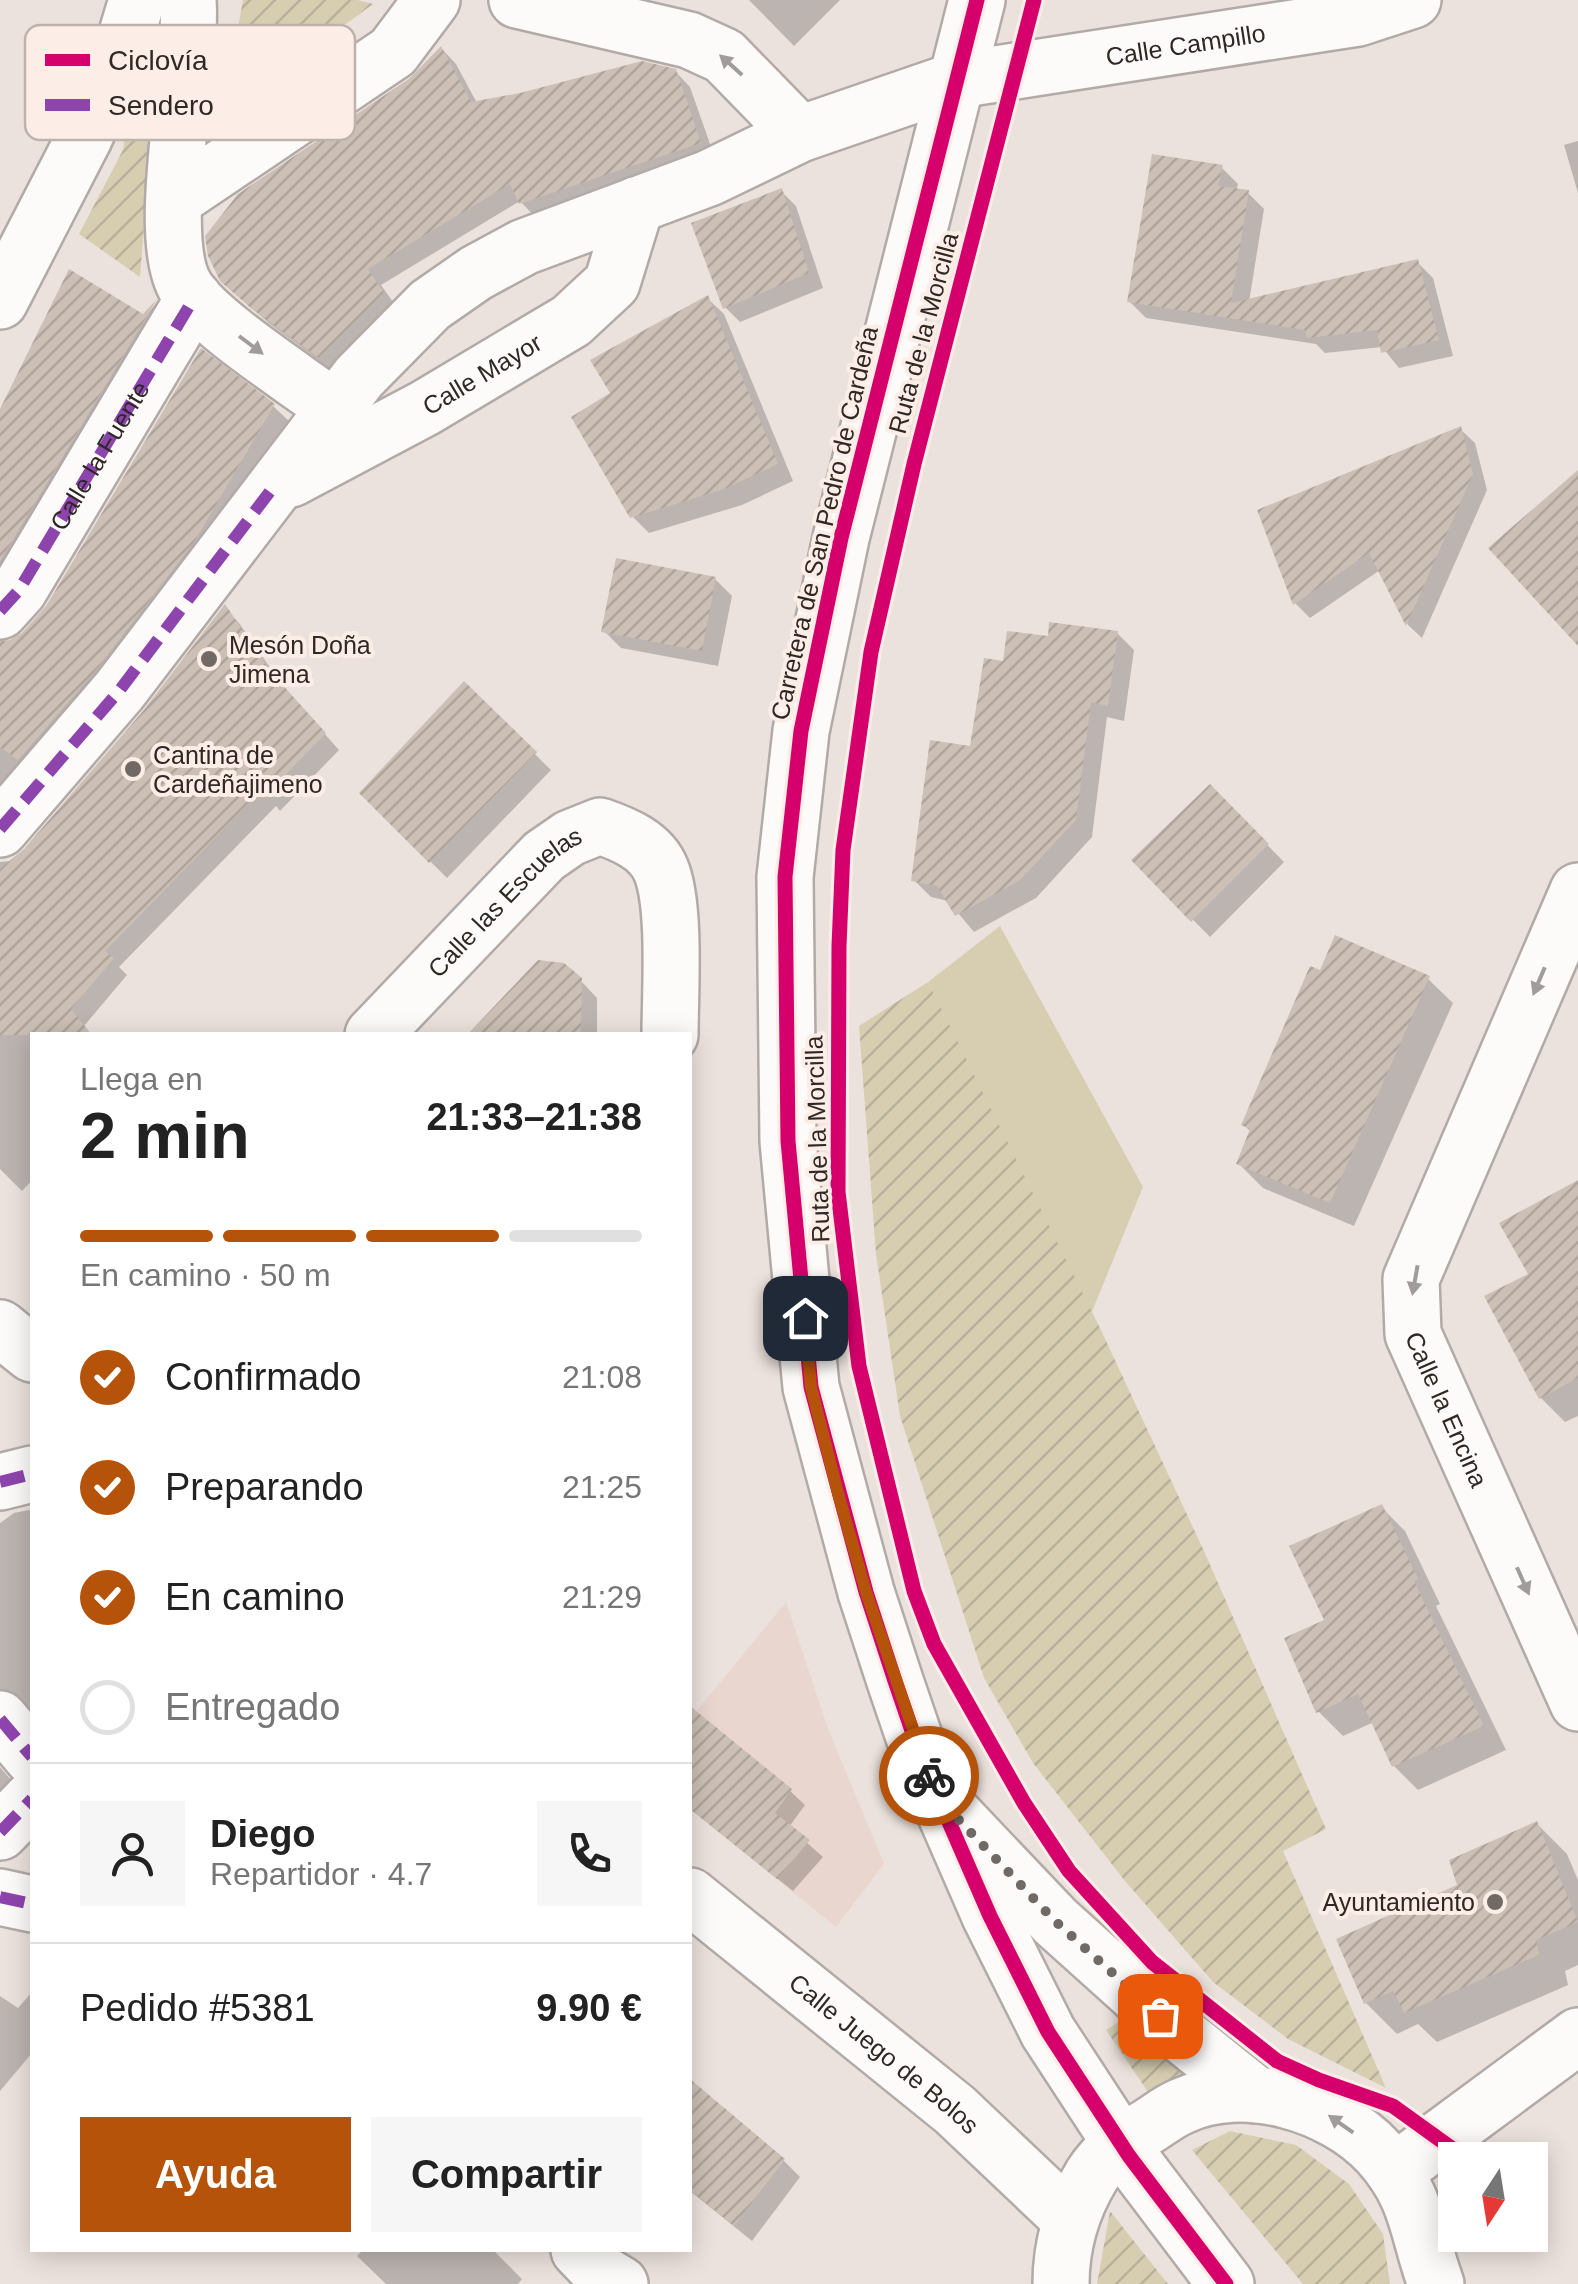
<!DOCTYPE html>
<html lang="es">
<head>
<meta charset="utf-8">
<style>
	:root { --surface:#fff; --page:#f6f6f6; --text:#222; --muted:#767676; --line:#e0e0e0; --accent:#b45309 }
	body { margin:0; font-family:Arial,sans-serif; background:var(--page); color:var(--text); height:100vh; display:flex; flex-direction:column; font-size:38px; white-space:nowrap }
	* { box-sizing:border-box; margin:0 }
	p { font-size:32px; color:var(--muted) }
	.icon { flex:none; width:55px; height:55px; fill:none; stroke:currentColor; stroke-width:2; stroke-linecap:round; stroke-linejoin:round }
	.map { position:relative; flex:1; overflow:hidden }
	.panel { position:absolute; left:30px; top:1032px; width:662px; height:1220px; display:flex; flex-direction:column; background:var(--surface); border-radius:0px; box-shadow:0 5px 25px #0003 }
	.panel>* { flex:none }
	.needle { width:65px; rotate:192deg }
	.tools { position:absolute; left:1438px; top:2142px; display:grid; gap:20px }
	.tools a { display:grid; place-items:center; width:110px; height:110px; border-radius:0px; background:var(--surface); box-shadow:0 5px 25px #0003; font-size:50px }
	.pin { position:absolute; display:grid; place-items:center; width:85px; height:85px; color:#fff; margin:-42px; border-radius:20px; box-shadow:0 5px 15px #0006 }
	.courier { position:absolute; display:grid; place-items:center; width:100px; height:100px; margin:-50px; border:8px solid #b45309; border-radius:50%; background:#fff; color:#222; box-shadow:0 2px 12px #0007 }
	.overview em { font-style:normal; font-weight:700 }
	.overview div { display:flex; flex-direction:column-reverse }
	.overview { display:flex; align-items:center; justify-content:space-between; height:170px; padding:0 50px }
	h1 { font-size:65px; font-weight:700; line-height:75px }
	.bar { display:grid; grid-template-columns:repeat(4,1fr); gap:15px 10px; align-content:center; height:120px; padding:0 50px }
	.bar i { height:12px; border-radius:8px; background:var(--line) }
	.bar .selected { background:var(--accent) }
	.bar p { grid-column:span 4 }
	.line { display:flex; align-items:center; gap:25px; padding:0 50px; border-top:2px solid var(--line) }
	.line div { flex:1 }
	.round { display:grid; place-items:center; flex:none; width:105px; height:105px; border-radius:0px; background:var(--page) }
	ol { padding:0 50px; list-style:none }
	li { display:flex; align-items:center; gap:30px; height:110px }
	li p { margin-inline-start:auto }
	li .icon { padding:10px; border-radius:50%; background:var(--accent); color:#fff; stroke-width:4 }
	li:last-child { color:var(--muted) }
	li i { width:55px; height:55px; border:5px solid var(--line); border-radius:50% }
	.cta { display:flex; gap:20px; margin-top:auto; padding:20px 50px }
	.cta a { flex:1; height:115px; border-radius:0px; background:var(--accent); color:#fff; font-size:40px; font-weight:700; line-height:115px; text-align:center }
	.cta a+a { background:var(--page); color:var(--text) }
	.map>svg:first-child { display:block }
	.built { fill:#e9d6ce }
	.park { fill:#d7ceb2 }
	.garden { fill:url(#garden-furrows) }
	.shadow { fill:#0003 }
	.building { fill:url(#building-hatch) }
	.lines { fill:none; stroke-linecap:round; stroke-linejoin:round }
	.minor-casing { stroke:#b2aaa7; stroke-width:60 }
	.major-casing { stroke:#b2aaa7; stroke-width:60 }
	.minor { stroke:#fcfbfa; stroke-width:55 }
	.major { stroke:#fcfbfa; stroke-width:55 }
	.quiet { stroke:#8e44ad; stroke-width:12; stroke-dasharray:25 12; stroke-linecap:butt }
	.cycleway-casing { stroke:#fcede6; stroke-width:21 }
	.cycleway { stroke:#d6006c; stroke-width:15 }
	.oneway { fill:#a09c9a }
	.done { stroke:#716965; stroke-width:10; stroke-dasharray:0 18 }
	.route { stroke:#b45309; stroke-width:12 }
	.poi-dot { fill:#716965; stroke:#fcede6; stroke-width:4 }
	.labels { text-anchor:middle; stroke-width:8; stroke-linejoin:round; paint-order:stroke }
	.street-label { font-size:25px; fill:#2f2825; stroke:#fcede6 }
	.poi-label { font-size:25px; fill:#2f2825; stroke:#fcede6; text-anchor:start }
	.key { fill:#fcede6; stroke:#beb2ac; stroke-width:2.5 }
	.key-label { font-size:28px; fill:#2f2825 }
</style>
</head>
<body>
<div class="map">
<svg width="1578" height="2284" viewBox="0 0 1578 2284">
	<defs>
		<pattern id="garden-furrows" width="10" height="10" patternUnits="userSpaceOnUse" patternTransform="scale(2.5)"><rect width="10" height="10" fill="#d7ceb2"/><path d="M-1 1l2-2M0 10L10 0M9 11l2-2" fill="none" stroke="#b9b199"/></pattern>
		<pattern id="building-hatch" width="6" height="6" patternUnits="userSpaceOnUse" patternTransform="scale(2.5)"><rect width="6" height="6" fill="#ccc0b6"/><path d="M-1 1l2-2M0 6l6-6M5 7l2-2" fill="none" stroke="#b0a59c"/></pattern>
	</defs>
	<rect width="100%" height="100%" fill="#ece2dd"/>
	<path class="built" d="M786,1602l41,124 57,138 -48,63 -146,-118v-90z"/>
	<path class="park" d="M1000,926l143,261 -52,127 -163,-332z"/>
	<path class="garden" d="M243,0h115l15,4 -151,111z
		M147,87l7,11 -14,179 -61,-43 44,-84 8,-51z
		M928,982l172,346 104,223 122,278 -43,22 103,237 -98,-49 -75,-57 -88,-101 -92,-118 -49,-85 -84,-262 -24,-162 -17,-228z
		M1125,2018l60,57 -37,17 -42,-62z
		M1230,2131l66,14 53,39 34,50 7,50h-87l-111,-134z
		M1110,2211l58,73h-71z"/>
	<path class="shadow" d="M749,0h91l-46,46z
		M442,49l14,15 21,39 198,-32 15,16 25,71 -179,60 -16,-17 -139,84 17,24 -63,63 -65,-48 -32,-28 174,-216z
		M1578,141v52l-14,-48z
		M1222,168l16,16 -2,7 12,2 16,16 -15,93 168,-40 16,16 20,78 -54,12 -17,-21 -57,6 -9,-9 -170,-26 -16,-16z
		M781,191l15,15 27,82 -83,34 -15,-15z
		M707,298l17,16 69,167 -51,24 -93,28 -17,-17 -19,-123z
		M157,302l8,8 -165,275v-164l144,-103z
		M273,406l16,15 -81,136 -208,256v-171l11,1z
		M1460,429l15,14 12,47 -65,148 -14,-13 -28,-55 -70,48 -15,-15z
		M715,579l17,17 -14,70 -97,-18 -17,-17z
		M225,608l14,15 46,66 54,61 -59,61 -4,-5 -157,161 8,8 -43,51 8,9h-60v145l-10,11 -22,-22v-307l10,-1 15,-9 120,-139z
		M1117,633l17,17 -10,71 -17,-4 -15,120 -56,61 -62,34 -26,-31 -17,-4 -17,-17 58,-132 33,-84 45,-25z
		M464,684l87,86 -104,108 -85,-85z
		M1210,787l74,75 -74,75 -76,-77z
		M1322,974l106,5 25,24 -99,223 -91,-38 -25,-25 13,-31 -7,-7z
		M580,980l17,18v37h-127z
		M1578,1204v212l-13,6 -24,-24 -10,-122z
		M1381,1507l24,24 35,73 -4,2 70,144 -88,40 -24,-24 -20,-44 -31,14 -25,-25 9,-89z
		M29,1510l3,3v196l-15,-1 -17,8v-193l14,-10z
		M690,1723l100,68 15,14 -16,22 34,30 -30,34 -103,-82z
		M0,1767l28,33 -28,24z
		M1537,1824l30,30 11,26v85l-13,6 3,14 -131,57 -19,-18 -21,10 -31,-31 -27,-63 121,-54z
		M32,1992v61l-32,38v-95l18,12z
		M690,2108l93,52 17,17 -48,64 -62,-50z
		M363,2250h130l29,29 -4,5h-132l-29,-28z"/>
	<path class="building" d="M441,46l30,56 49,-9 122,-32 34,8 25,74 -182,61 -9,-20 -142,85 16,24 -65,65 -67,-49 -32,-28 -12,-25 -3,-20 33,-42 172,-116z
		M1152,154l71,11 -5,21 31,4 -18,113 187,-44 21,81 -58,13 -4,-23 -70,8 -2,-8 -178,-28z
		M782,188l27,85 -86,36 -32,-86z
		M69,269l74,45 14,-15 -157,262v-152z
		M708,295l70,169 -54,25 -94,29 -59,-101 39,-24 -20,-33z
		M201,348l74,56 -81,138 -99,129 -77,89 -18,-13v-106l10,-1 12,-7 24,-27z
		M1461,426l12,48 -67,152 -37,-73 -76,52 -36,-95z
		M1578,470v176l-90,-98z
		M616,558l100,19 -14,74 -101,-19z
		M225,604l45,67 56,62 -63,65 -4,-5 -154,158 9,7 -43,51 21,26h-92v-166l24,-20 119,-138z
		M1049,622l69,9 -10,75 -17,-4 -15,118 -57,61 -64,35 -18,-30 -26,-5 19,-141 40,6 14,-88 19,3 4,-30 41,5z
		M464,681l73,71 -108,111 -70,-70z
		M1210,784l59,60 -78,78 -60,-62z
		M1335,935l95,41 -100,227 -94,-39 14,-35 -9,-4 69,-159 10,4z
		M538,960l26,3 18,15 -1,57h-114z
		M1578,1180v198l-39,21 -55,-103 44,-22 -29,-51z
		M1382,1504l36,75 -4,2 70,145 -92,41 -34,-73 -42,19 -32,-75 40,-18 -35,-74z
		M690,1706l102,83 -17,24 35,27 -33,39 -87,-70z
		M1537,1821l41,101 -42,18 3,15 -135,58 -11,-22 -29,13 -28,-65 121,-54 -8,-25z
		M690,2079l95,80 -51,67 -44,-36z"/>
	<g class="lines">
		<defs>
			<g id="minor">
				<path d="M188,0c5,70 -34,236 -2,288 20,34 113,93 148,120"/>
				<path d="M517,0l172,40 35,16 76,78"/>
				<path d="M175,199l218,-147 39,-52"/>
				<path d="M0,301l84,-163 34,-75 19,-63"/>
				<path id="s1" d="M291,479l134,-71 146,-87 41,-38 24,-78"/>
				<path d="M0,611l19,-21 175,-292"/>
				<path id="s2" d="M0,829l119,-138 240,-314 71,-72 46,-32 48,-26 185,-69 91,-44 157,-54 401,-62 55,-18"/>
				<path id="s3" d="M1578,891l-167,388 2,55 165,369"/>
				<path id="s4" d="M373,1035l171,-179 26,-18 30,-12c23,8 51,19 61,44 15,36 9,124 9,165"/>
				<path d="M0,1328l32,26"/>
				<path d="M0,1482l32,-8"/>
				<path d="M0,1719l32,38"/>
				<path d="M944,1804l111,117 130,117 71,57"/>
				<path d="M0,1832l32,-33"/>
				<path id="s5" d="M690,1896l265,214 115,109"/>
				<path d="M0,1897l32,7"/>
				<path d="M1394,2172l184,-136"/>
				<path d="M579,2250l21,22 20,12"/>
				<path d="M1061,2284c0,-38 11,-76 31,-109 14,-22 35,-36 57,-49 11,-7 21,-15 33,-20 62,-29 152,-2 197,47 40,44 38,80 57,131"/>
			</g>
			<path id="major" d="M977,0l-136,538 -40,193 -16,146 3,264 23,246 55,205 29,89 27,79 68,156 58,116 81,124 97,128"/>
		</defs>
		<use href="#minor" class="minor-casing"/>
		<use href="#major" class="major-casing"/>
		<use href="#minor" class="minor"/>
		<use href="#major" class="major"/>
		<g class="quiet">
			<path id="s6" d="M0,611l19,-21 175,-292"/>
			<path d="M0,829l119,-138 152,-201"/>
			<path d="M0,1482l32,-8"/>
			<path d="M0,1719l32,38"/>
			<path d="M0,1832l32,-33"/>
			<path d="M0,1897l32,7"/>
		</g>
		<defs>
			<path id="cycleway" d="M977,0l-136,538 -40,193 -16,146 3,264 23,246 55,205 29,89 27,79 68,156 58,116 81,124 97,128
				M1034,0l-120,464 -43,188 -28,198 -4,96 -1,246 21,174 55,225 20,53 90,159 45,68 83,91 125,99 42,19 74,26 75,54"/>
		</defs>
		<use href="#cycleway" class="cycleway-casing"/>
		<use href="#cycleway" class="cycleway"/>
	</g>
	<defs><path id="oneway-solid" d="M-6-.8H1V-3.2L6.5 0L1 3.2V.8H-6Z" transform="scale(2.5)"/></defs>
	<g class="oneway">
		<use href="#oneway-solid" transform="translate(731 65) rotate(-138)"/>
		<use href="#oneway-solid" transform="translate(251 345) rotate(37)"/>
		<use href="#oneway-solid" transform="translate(1539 981) rotate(113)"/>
		<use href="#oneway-solid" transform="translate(1415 1280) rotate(100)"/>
		<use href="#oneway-solid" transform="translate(1523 1581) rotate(66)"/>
		<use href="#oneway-solid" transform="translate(1341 2124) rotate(-145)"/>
	</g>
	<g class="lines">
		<path class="done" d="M929,1776l9,22 117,123 105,95"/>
		<path class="route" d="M805,1318l6,69 27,106 28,99 63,184"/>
	</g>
	<g class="poi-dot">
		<circle cx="209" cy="659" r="10"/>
		<circle cx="133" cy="769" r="10"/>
		<circle cx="1495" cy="1902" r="10"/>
	</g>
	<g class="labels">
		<g class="street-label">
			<text dy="9" stroke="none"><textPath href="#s2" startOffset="1485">Calle Campillo</textPath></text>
			<text transform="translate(923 333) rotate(-75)" y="9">Ruta de la Morcilla</text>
			<text dy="9" stroke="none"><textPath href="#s1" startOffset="218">Calle Mayor</textPath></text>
			<text dy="9" stroke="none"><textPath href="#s6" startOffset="185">Calle la Fuente</textPath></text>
			<text transform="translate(824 523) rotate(-77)" y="9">Carretera de San Pedro de Cardeña</text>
			<text dy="9" stroke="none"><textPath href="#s4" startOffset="188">Calle las Escuelas</textPath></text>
			<text transform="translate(817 1139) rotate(-92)" y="9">Ruta de la Morcilla</text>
			<text dy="9" stroke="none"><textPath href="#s3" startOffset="560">Calle la Encina</textPath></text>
			<text dy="9" stroke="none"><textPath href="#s5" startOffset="250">Calle Juego de Bolos</textPath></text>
		</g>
		<g class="poi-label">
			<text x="229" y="654">Mesón Doña<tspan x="229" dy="29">Jimena</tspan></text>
			<text x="153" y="764">Cantina de<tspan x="153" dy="29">Cardeñajimeno</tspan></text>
			<text x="1475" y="1911" text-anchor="end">Ayuntamiento</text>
		</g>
	</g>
	<rect x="25" y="25" width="330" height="115" rx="15" class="key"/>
	<rect x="45" y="54" width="45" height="12" fill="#d6006c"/>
	<rect x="45" y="99" width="45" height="12" fill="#8e44ad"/>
	<g class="key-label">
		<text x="108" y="70">Ciclovía</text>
		<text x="108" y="115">Sendero</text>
	</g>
</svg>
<div class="tools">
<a><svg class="needle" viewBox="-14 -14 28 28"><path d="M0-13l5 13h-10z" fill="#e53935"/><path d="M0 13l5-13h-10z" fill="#767676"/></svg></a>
</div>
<div class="pin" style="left:1160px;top:2016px;background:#ea580c"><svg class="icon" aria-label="bag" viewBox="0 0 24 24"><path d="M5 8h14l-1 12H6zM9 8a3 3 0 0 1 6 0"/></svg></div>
<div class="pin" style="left:805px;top:1318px;background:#1f2937"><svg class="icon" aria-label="home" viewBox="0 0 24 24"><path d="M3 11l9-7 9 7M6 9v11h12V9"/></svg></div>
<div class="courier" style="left:929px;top:1776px"><svg class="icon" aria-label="bike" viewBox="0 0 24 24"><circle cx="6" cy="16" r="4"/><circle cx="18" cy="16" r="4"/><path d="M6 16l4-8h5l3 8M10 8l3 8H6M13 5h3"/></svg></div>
<section class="panel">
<div class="overview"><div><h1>2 min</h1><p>Llega en</p></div><em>21:33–21:38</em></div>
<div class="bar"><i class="selected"></i><i class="selected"></i><i class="selected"></i><i></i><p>En camino · 50 m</p></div>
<ol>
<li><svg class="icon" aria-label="check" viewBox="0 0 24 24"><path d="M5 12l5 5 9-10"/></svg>Confirmado<p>21:08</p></li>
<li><svg class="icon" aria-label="check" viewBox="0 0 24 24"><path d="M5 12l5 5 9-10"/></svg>Preparando<p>21:25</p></li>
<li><svg class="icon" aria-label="check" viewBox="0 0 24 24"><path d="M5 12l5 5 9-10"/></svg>En camino<p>21:29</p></li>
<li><i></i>Entregado</li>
</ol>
<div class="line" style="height:180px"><a class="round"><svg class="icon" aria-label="person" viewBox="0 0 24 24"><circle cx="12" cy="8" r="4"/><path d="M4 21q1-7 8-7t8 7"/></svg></a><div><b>Diego</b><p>Repartidor · 4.7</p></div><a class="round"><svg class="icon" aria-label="phone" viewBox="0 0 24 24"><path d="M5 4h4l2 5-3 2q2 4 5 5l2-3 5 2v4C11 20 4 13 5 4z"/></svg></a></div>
<div class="line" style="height:130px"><div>Pedido #5381</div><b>9.90 €</b></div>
<div class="cta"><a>Ayuda</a><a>Compartir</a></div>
</section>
</div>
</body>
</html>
